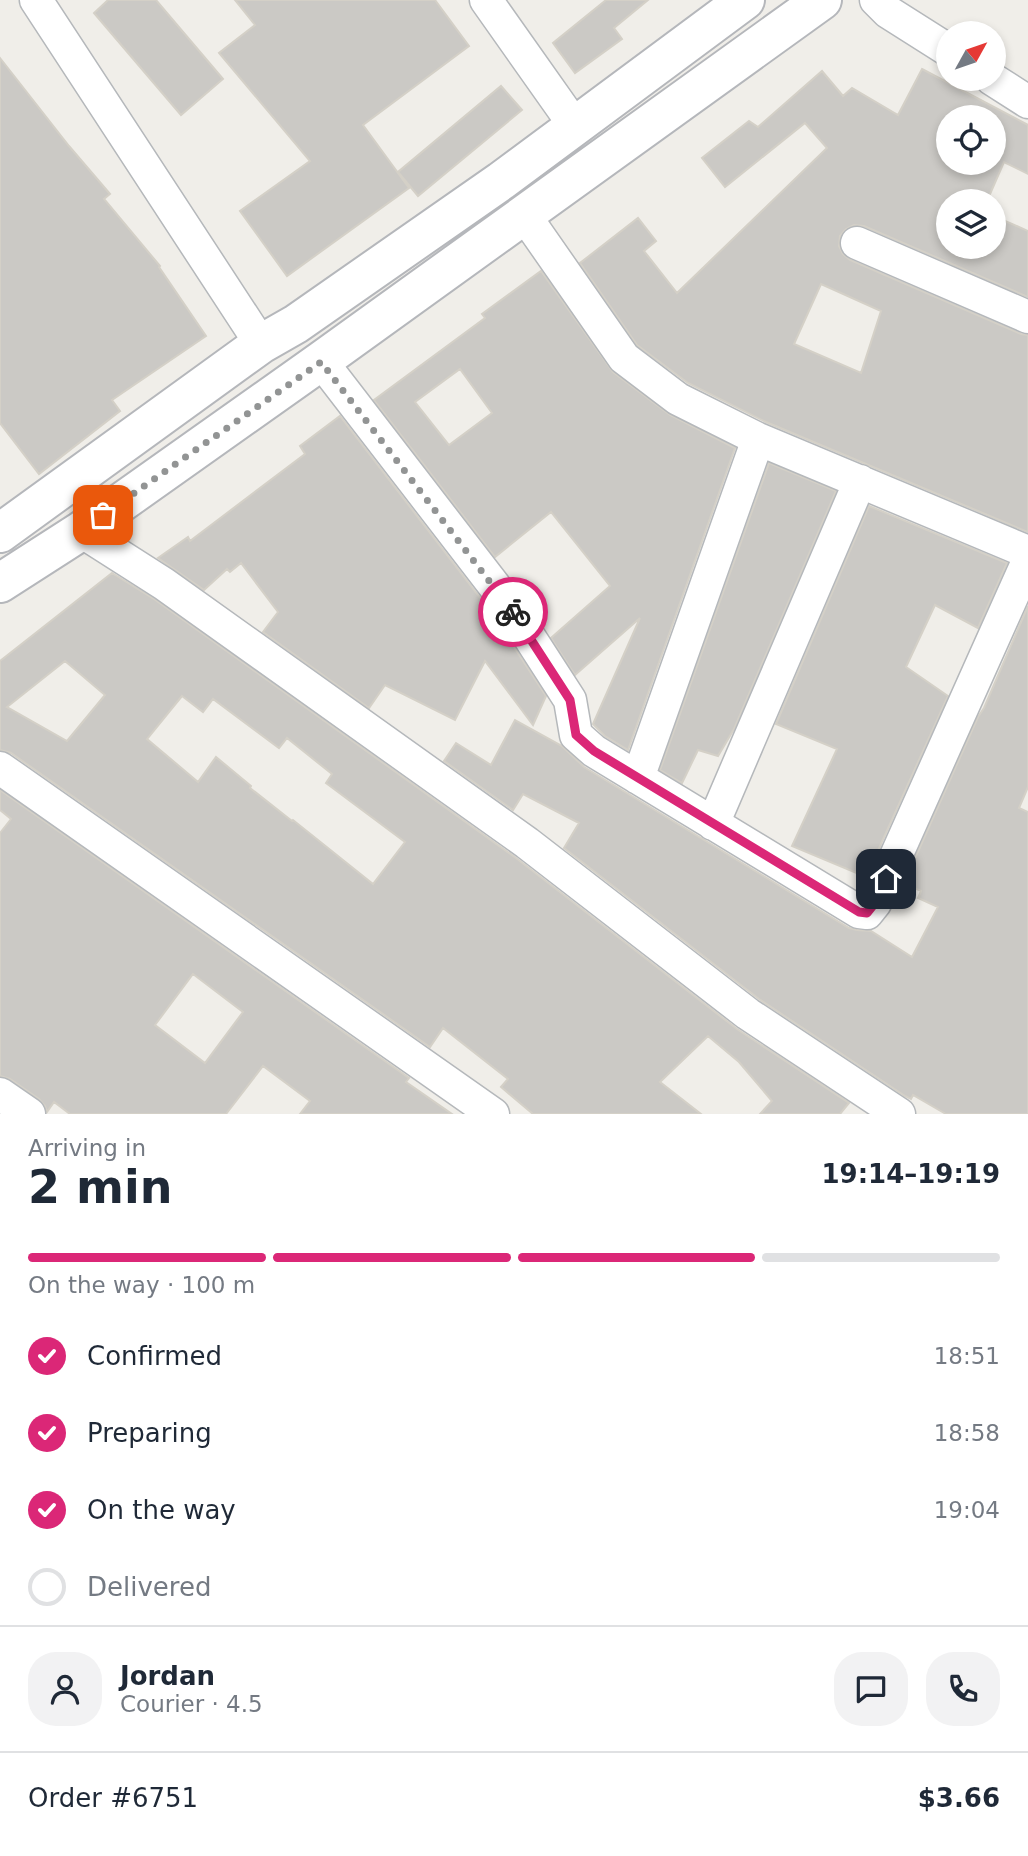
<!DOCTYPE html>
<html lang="en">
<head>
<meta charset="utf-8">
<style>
	:root { --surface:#fff; --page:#f2f2f3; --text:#1f2937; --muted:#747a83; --line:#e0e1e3; --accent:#db2777 }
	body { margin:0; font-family:"DejaVu Sans",sans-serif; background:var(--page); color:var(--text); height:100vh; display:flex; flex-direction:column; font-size:26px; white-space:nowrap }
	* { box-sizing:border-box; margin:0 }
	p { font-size:23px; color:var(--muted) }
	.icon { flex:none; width:38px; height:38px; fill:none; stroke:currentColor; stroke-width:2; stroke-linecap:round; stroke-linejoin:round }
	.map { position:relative; height:1114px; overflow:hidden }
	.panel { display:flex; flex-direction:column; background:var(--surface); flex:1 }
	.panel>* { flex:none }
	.needle { width:46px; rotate:50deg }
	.controls { position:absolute; left:936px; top:21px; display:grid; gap:14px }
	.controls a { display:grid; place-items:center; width:70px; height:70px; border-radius:50%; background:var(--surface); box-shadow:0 4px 10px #0003; font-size:35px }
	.pin { position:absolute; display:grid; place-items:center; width:60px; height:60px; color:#fff; margin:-30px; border-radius:14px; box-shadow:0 4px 10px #0006 }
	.courier { position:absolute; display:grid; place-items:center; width:70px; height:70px; margin:-35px; border:5px solid #db2777; border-radius:50%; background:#fff; color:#222; box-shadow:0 2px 9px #0007 }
	.headline em { font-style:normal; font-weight:600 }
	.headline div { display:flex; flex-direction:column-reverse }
	.headline { display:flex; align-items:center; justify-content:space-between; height:119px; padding:0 28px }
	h1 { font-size:46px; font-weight:600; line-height:52px }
	.bar { display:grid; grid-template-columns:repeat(4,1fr); gap:10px 7px; align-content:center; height:84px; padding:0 28px }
	.bar i { height:9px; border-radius:5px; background:var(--line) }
	.bar .on { background:var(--accent) }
	.bar p { grid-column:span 4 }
	.line { display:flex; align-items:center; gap:18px; padding:0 28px; border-top:2px solid var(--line) }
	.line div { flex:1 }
	.round { display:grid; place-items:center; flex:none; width:74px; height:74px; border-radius:28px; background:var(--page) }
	ol { padding:0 28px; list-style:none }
	li { display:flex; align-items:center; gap:21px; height:77px }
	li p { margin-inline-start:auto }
	li .icon { padding:7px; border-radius:50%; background:var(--accent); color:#fff; stroke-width:4 }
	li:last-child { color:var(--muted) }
	li i { width:38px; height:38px; border:4px solid var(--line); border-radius:50% }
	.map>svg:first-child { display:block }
	.building { fill:#cbc9c5; stroke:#d4d0c7; stroke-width:2; fill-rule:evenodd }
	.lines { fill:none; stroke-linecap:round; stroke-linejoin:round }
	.minor-casing { stroke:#b5b8bb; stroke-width:35 }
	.secondary-casing { stroke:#b5b7bb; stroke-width:42 }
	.minor { stroke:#fff; stroke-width:32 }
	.secondary { stroke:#fff; stroke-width:38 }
	.done { stroke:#929494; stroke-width:7; stroke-dasharray:0 12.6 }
	.route { stroke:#db2777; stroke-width:9 }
</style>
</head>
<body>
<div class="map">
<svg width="1028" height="1114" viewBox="0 0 1028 1114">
	<rect width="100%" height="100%" fill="#f0eee9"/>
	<path class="building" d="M108,0h48l67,79 -42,36 -87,-102z
		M235,0h200l34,46 -106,79 46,63 -122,88 -47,-65 70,-50 -91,-108 36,-28z
		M606,0h42l-34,28 8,11 -47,34 -22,-30z
		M0,58l69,88 41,48 -6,5 56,67 -1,1 47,69 -94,64 8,11 -81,63 -39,-51z
		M922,69l106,56v49l-24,-12 -17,39h-39v46h46v-31l34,15v66l-164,-71 -10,-1 -8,4 -6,7 -1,10 4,8 7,6 171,74 7,1v197l-262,-110 -78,-39 -51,-38 -57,-82 58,-45 18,23 -12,10 33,42 150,-145 -22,-25 -80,64 -23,-29 47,-37 9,6 64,-56 21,25 9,-8 46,27zM948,117h46v46h-46zM821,284l60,27 -20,62 -67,-29z
		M501,86l21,24 -104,86 -20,-24z
		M541,271l72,101 57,43 65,33 -107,302 -23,-14 -12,-12 47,-106 -65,57 -24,-37 59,-52 -59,-74 -56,45 -121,-157 111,-82 -3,-4zM460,369l32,44 -43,32 -34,-43z
		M340,416l151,196 55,84 -13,29 -48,-64 -30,59 -70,-35 -16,23 -106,-76 15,-20 -37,-49 -11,9 -3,-3 -23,21 -46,-32 30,-21 2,4 115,-87 -5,-8z
		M769,463l67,28 -102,238 -16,27 -20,-6 -16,33 -22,-13z
		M869,506l138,57 -29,65 -43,-23 -29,62 42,29 -82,181 -74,-31 45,-97 -61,-25z
		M112,573l42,26 362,259 221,171 112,74 -9,11h-80l12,-13 -33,-39 -31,-26 -48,46 41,32h-168l-32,-27 7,-8 -65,-51 -13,19 -419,-294 -11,-3v-89zM65,661l40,34 -38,46 -60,-34zM182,696l21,16 10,-13 66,49 8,-10 45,36 -6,9 79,59 -32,42 -80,-64 -1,1 -42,-33 1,-2 -35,-29 -18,25 -51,-43z
		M1028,606v181l-9,21 9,4v302h-82l-33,-19 -2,4 -6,-3 -146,-97 -195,-151 15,-25 -56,-29 -10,16 -69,-49 12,-18 35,22 24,-45 47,26 22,21 265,161 8,2 14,1 41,26 26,-50 -20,-9 3,-7 -17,-8 74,-166 6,-9z
		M0,790l409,288 -3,4 46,32h-152l10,-13 -47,-35 -37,48h-156l-16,-12 -7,10 -2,-6 -6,-7 -29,-20 -10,-3v-243l11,-14 -11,-9zM193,974l50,38 -38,51 -50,-38z"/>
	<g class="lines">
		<defs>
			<path id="minor" d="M36,0l225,344
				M486,0l89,126
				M876,0l12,12 60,38
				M992,79l36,23
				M525,216l99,142 54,41 80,40 270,113
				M857,243l171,74
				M321,361l185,240 64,99 6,35 18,16 265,161 8,1 8,-10 153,-342
				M81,531l83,53 363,259 221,171 151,100
				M0,768l493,346
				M638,778l120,-339
				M713,824l147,-343
				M0,1094l29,20"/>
			<path id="secondary" d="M0,533l261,-189 35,-20 205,-143 244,-181
				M0,583l81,-52 240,-170 501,-361"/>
		</defs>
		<use href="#minor" class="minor-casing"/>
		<use href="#secondary" class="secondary-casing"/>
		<use href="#minor" class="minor"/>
		<use href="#secondary" class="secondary"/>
	</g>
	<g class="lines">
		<path class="done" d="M103,515l218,-153 192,250"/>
		<path class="route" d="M513,612l57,88 6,35 18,16 265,161 8,1 8,-10 11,-24"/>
	</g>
</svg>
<div class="controls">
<a><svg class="needle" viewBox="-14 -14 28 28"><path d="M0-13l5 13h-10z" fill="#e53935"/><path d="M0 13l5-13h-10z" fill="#747a83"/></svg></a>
<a><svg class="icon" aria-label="locate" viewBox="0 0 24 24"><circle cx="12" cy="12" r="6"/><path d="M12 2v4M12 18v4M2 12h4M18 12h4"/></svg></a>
<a><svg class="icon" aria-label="layers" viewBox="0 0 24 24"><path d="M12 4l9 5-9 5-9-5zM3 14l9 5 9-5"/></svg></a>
</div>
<div class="pin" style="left:103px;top:515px;background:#ea580c"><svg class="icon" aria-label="bag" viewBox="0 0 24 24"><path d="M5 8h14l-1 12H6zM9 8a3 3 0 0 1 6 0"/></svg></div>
<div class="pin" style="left:886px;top:879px;background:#1f2937"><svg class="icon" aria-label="home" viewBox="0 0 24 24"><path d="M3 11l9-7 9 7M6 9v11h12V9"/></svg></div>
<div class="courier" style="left:513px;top:612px"><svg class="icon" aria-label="bike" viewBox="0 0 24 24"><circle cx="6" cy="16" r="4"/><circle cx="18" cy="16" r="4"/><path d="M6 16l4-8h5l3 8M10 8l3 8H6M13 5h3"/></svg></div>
</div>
<section class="panel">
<div class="headline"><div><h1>2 min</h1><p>Arriving in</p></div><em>19:14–19:19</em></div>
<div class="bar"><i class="on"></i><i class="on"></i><i class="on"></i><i></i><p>On the way · 100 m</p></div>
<ol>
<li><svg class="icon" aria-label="check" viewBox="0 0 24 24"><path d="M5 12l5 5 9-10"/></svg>Confirmed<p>18:51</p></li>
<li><svg class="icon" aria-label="check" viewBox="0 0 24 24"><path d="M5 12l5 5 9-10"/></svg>Preparing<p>18:58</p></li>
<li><svg class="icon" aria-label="check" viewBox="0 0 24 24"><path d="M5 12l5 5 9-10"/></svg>On the way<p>19:04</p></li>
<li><i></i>Delivered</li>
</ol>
<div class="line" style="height:126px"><a class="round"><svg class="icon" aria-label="person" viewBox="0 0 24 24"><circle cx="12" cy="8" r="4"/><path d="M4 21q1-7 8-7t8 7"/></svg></a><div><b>Jordan</b><p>Courier · 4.5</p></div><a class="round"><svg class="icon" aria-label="chat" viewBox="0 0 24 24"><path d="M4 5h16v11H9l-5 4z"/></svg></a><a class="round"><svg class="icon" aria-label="phone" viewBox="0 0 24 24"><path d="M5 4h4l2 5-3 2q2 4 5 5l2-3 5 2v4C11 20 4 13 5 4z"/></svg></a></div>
<div class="line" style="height:91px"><div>Order #6751</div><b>$3.66</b></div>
</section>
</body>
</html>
